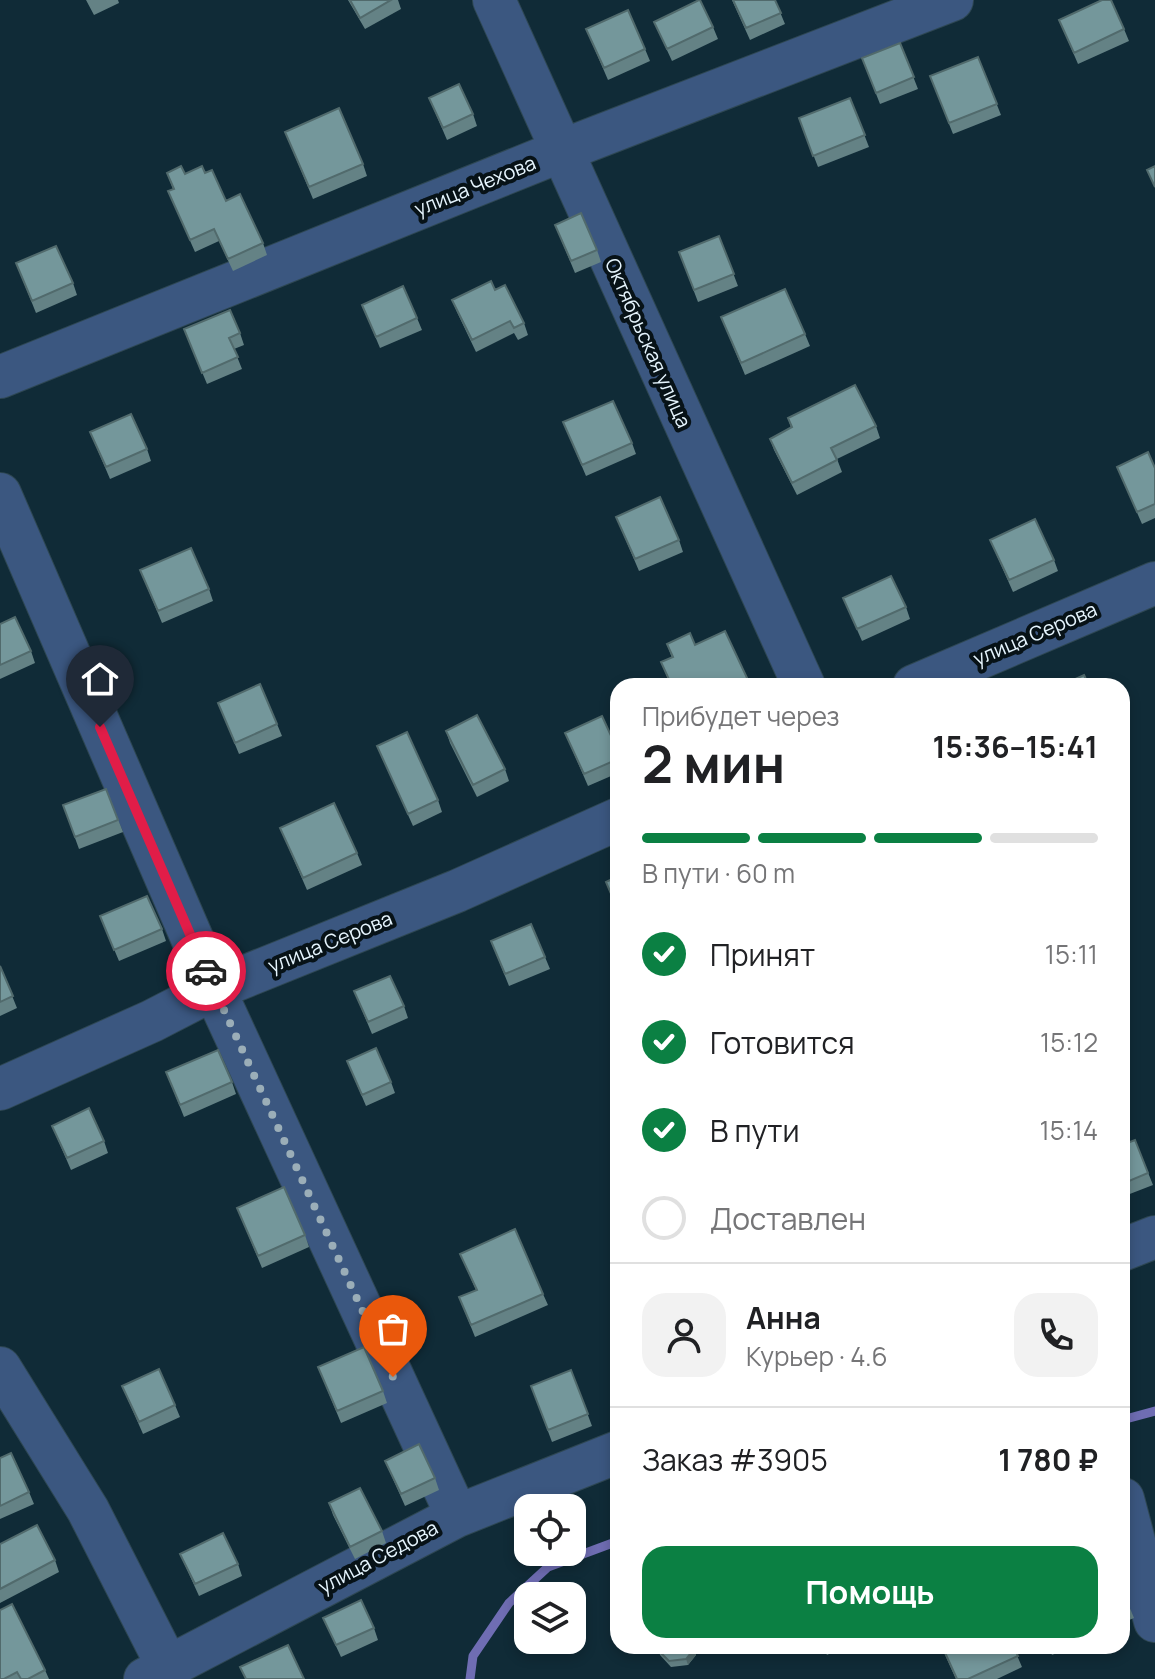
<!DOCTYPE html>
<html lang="ru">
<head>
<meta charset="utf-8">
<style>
	:root { --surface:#fff; --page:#f2f2f2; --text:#202124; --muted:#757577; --line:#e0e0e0; --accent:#0b8043 }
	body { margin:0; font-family:Manrope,sans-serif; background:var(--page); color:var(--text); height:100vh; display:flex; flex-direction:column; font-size:30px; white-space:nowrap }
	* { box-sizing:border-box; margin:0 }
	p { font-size:26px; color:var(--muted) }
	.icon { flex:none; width:44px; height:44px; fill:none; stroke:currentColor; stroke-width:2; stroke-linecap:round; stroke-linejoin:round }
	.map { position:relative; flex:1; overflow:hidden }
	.side { position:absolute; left:610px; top:678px; width:520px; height:976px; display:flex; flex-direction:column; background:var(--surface); border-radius:24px; box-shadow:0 4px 12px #0003 }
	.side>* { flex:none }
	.buttons { position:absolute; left:514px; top:1494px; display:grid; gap:16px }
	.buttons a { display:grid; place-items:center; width:72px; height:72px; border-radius:16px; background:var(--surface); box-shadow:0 4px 12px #0003; font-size:40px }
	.pin { position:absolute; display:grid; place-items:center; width:68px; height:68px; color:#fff; margin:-82px -34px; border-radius:50% 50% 50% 0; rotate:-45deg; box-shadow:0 0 8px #0007 }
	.pin .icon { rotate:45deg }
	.courier { position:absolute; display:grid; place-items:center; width:80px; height:80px; margin:-40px; border:6px solid #e11d48; border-radius:50%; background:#fff; color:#222; box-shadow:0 2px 10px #0007 }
	.summary em { font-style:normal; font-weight:700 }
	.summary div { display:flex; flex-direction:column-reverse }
	.summary { display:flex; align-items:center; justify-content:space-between; height:136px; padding:0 32px }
	h1 { font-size:52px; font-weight:700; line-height:60px }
	.bar { display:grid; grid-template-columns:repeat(4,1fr); gap:12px 8px; align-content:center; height:96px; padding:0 32px }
	.bar i { height:10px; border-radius:6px; background:var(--line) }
	.bar .selected { background:var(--accent) }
	.bar p { grid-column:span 4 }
	.line { display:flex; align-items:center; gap:20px; padding:0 32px; border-top:2px solid var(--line) }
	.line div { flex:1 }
	.round { display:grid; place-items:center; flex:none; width:84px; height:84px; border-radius:24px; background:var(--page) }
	ol { padding:0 32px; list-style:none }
	li { display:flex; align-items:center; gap:24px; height:88px }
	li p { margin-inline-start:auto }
	li .icon { padding:8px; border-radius:50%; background:var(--accent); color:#fff; stroke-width:4 }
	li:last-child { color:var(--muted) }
	li i { width:44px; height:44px; border:4px solid var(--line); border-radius:50% }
	.primary-button { display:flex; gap:16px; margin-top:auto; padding:16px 32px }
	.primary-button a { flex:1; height:92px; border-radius:24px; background:var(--accent); color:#fff; font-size:32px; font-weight:700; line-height:92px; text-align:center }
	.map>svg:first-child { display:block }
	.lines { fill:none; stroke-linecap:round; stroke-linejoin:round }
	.stream { stroke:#6f6db3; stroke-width:9 }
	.minor-casing { stroke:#2e4753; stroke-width:44 }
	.minor { stroke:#3b5780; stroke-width:42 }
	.wall { fill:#648285 }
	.shaded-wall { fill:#516a6c }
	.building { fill:#74979b; stroke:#516a6c; stroke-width:2 }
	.done { stroke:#9baeb8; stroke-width:8; stroke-dasharray:0 14.4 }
	.route { stroke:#e11d48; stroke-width:10 }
	.labels { text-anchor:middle; stroke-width:8; stroke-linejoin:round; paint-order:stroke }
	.street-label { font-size:20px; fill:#e6f5fe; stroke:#071217 }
</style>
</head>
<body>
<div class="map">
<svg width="1155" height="1679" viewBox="0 0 1155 1679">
	<rect width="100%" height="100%" fill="#102b37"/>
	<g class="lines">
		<path class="stream" d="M1122,1420l33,-9
			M470,1679l3,-23 36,-53 39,-36 70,-26"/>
		<defs>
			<path id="minor" d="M494,0l310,686
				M0,377l561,-226 391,-151
				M0,494l214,495 243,527
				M914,686l241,-103
				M0,1089l152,-68 62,-32 243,-98 161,-72
				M1122,1250l33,-13
				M0,1368l88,142 80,157
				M1123,1499l32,122
				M145,1679l312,-163 161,-64"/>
		</defs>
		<use href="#minor" class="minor-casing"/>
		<use href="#minor" class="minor"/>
	</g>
	<path class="wall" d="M86,0h32l1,3 -25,12z
		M348,0h50l3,9 -36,20z
		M732,0h43l10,24 -35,16z
		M1059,20l65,9 5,12 -51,23z
		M654,22l59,5 5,12 -46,22z
		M586,29l59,20 5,12 -42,19z
		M900,43l18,46 -38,15 -18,-46z
		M978,57l23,58 -48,19 -23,-58z
		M429,98l44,16 4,12 -30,14z
		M850,98l19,49 -51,20 -19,-49z
		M285,132l78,32 4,12 -54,23z
		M167,173l18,1 20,-1 21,28 37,42 4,12 -34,16 -14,-30 -24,11 -27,-61 5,-2z
		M555,225l42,25 4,12 -26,11z
		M719,236l19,50 -40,16 -19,-50z
		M16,263l57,20 4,12 -41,18z
		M495,290l29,33 4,12 -10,5 -4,-7 -38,19 -19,-40 -5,-12z
		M362,305l55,13 5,12 -42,18z
		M721,317l84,17 5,12 -65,29z
		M184,329l56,4 4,12 -10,4 8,20 -35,15z
		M788,418l88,8 4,12 -43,21 5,13 -45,23 -23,-45 -4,-11 21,-11z
		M563,422l69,21 4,11 -50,22z
		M90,432l57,17 4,12 -41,18z
		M1117,467l38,1v50l-13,6z
		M616,517l63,23 4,12 -44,19z
		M990,540l64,20 4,11 -45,21z
		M140,570l69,19 4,12 -51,22z
		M843,598l63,9 4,12 -48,22z
		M0,624l31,27 4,12 -35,16z
		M667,644l28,1 53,35 2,6h-79l-10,-24 11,-4z
		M218,703l59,21 5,12 -43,18z
		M446,731l59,38 4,12 -32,16 -27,-54z
		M565,733l53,18v22l-30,13z
		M377,746l61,54 4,12 -29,14z
		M106,789l17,43 -44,17 -16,-44z
		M280,828l77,25 5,12 -55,25z
		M100,916l62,13 4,12 -47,20z
		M491,941l54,16 5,12 -41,17z
		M0,966l17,42 -17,8z
		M354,991l50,15 4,12 -36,16z
		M347,1061l44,21 4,11 -29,13z
		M166,1072l66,10 4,12 -52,23z
		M52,1126l52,15 4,12 -37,17z
		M1135,1140l18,45 -31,12v-52z
		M237,1208l68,27 4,12 -47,21z
		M460,1254l83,40 5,11 -73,32 -16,-40 17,-7z
		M318,1367l65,24 4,12 -46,20z
		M571,1370l21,56 -40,16 -21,-56z
		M122,1386l53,19 5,12 -37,17z
		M0,1458l29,34 5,12 -34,15z
		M385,1461l50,17 4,12 -34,16z
		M329,1503l53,28 4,12 -31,16 -22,-44z
		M0,1544l55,16 4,12 -59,31z
		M180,1554l58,10 4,12 -43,20z
		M1122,1589l12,29 -12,5z
		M0,1610l45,60 4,9h-49z
		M323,1618l51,10 4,12 -37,17z
		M658,1646h37l1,9 -8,10 -17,2 -11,-12z
		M822,1646h23l-18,9z
		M941,1646h72l9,21 -25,12h-41z
		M1048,1646h26l-22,9z
		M1077,1646h14l-12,5z"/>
	<path class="shaded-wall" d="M693,1646h2l1,9 -8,10 -2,-6z"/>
	<path class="building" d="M350,0h41l-31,18z
		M699,0h1l13,27 -46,22 -13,-27z
		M733,0h42l6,13 -35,15z
		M1102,0h9l13,29 -50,24 -15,-33z
		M628,10l17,39 -41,19 -18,-39z
		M900,43l14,34 -38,16 -14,-35z
		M978,57l19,47 -48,19 -19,-47z
		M459,84l14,30 -30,14 -14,-30z
		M850,98l15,37 -52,21 -14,-38z
		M339,108l24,56 -54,23 -24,-55z
		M181,166l4,8 17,-8 3,7 7,-3 14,31 14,-7 23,49 -35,16 -14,-30 -24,11 -22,-49 6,-2 -7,-16z
		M1155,166v21l-8,-17z
		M581,213l16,37 -26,11 -16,-36z
		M719,236l15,38 -40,16 -15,-38z
		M56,246l17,37 -41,18 -16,-38z
		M491,281l4,9 10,-5 19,38 -10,5 -4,-7 -38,19 -20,-40z
		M403,286l14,32 -41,19 -14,-32z
		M785,289l20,45 -64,29 -20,-46z
		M230,310l10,23 -11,5 9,19 -36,16 -18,-44z
		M855,385l21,41 -45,22 6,12 -45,23 -22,-44 22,-12 -4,-9z
		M613,401l19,42 -50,22 -19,-43z
		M131,414l16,35 -41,18 -16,-35z
		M1148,452l7,16v36l-18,8 -20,-45z
		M660,497l19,43 -44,19 -19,-42z
		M1035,519l19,41 -45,20 -19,-40z
		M191,548l18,41 -51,22 -18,-41z
		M891,576l15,31 -49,22 -14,-31z
		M15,617l16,34 -31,14v-41z
		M725,631l23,49 -13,6h-63l-11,-24 12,-5 -6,-13 23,-11 5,12z
		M1084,675l5,11h-29z
		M260,684l17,40 -42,19 -17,-40z
		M477,715l28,54 -32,16 -27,-54z
		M602,716l16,35v8l-34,15 -19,-41z
		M407,732l31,68 -30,14 -31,-68z
		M106,789l12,31 -43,17 -12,-32z
		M334,803l23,50 -54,25 -23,-50z
		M618,876v34l-12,-28z
		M147,896l15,33 -48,21 -14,-34z
		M531,924l14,33 -40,17 -14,-33z
		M0,966l13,30 -13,6z
		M390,976l14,30 -36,16 -14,-31z
		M376,1048l15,34 -29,13 -15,-34z
		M218,1050l14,32 -52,23 -14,-33z
		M89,1108l15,33 -37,17 -15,-32z
		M1135,1140l13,33 -26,11v-39z
		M284,1187l21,48 -47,21 -21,-48z
		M515,1229l28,65 -72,31 -12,-28 18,-7 -17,-36z
		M364,1347l19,44 -46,20 -19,-44z
		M159,1369l16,36 -36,17 -17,-36z
		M571,1370l17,44 -40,16 -17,-44z
		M419,1444l16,34 -34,16 -16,-33z
		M11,1453l18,39 -29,14v-48z
		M360,1488l22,43 -32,16 -21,-44z
		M37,1525l18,35 -55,29v-45z
		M223,1533l15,31 -43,20 -15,-30z
		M1122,1589l7,17 -7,4z
		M361,1600l13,28 -38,17 -13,-27z
		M12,1604l33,66 -17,9h-7l-4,-7 -13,7h-4v-69z
		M288,1645l16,34h-58l-6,-12z
		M658,1646h35l1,3 -8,10 -17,2 -12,-12z
		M942,1646h71l5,10 -50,23h-11z"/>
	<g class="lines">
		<path class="done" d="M206,971l187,406"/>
		<path class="route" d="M100,727l106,244"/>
	</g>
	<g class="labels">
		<g class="street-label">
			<text transform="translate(475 186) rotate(-22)" y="7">улица Чехова</text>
			<text transform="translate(648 343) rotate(66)" y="7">Октябрьская улица</text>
			<text transform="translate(1035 634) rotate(-23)" y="7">улица Серова</text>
			<text transform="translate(330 942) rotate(-22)" y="7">улица Серова</text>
			<text transform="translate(378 1557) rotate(-28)" y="7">улица Седова</text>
		</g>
	</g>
</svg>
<div class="buttons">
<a><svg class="icon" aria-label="locate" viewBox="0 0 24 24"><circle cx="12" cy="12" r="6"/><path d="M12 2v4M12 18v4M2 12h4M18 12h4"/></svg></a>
<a><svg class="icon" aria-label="layers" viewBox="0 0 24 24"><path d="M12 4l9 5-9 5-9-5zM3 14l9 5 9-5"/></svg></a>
</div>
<div class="pin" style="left:393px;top:1377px;background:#ea580c"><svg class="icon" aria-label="bag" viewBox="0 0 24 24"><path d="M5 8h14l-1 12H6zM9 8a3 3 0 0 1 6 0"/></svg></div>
<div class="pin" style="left:100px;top:727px;background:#1f2937"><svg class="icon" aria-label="home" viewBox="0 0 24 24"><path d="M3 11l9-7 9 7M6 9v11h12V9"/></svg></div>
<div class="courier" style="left:206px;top:971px"><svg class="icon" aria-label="car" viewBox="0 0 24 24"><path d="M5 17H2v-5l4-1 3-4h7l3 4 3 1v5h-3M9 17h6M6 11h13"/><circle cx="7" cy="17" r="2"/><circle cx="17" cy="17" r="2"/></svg></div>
<section class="side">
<div class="summary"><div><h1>2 мин</h1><p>Прибудет через</p></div><em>15:36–15:41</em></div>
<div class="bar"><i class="selected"></i><i class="selected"></i><i class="selected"></i><i></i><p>В пути · 60 m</p></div>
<ol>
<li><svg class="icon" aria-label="check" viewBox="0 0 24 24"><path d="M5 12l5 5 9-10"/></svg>Принят<p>15:11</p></li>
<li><svg class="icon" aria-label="check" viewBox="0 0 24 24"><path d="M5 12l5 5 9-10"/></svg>Готовится<p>15:12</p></li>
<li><svg class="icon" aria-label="check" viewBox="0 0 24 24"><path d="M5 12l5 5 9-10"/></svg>В пути<p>15:14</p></li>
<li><i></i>Доставлен</li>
</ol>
<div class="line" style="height:144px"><a class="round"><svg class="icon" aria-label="person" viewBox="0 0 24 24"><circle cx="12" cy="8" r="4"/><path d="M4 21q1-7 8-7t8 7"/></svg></a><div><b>Анна</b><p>Курьер · 4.6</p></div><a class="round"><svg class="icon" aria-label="phone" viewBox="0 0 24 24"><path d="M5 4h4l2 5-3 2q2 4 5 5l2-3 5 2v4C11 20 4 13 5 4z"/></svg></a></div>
<div class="line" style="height:104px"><div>Заказ #3905</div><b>1 780 ₽</b></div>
<div class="primary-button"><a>Помощь</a></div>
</section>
</div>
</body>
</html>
